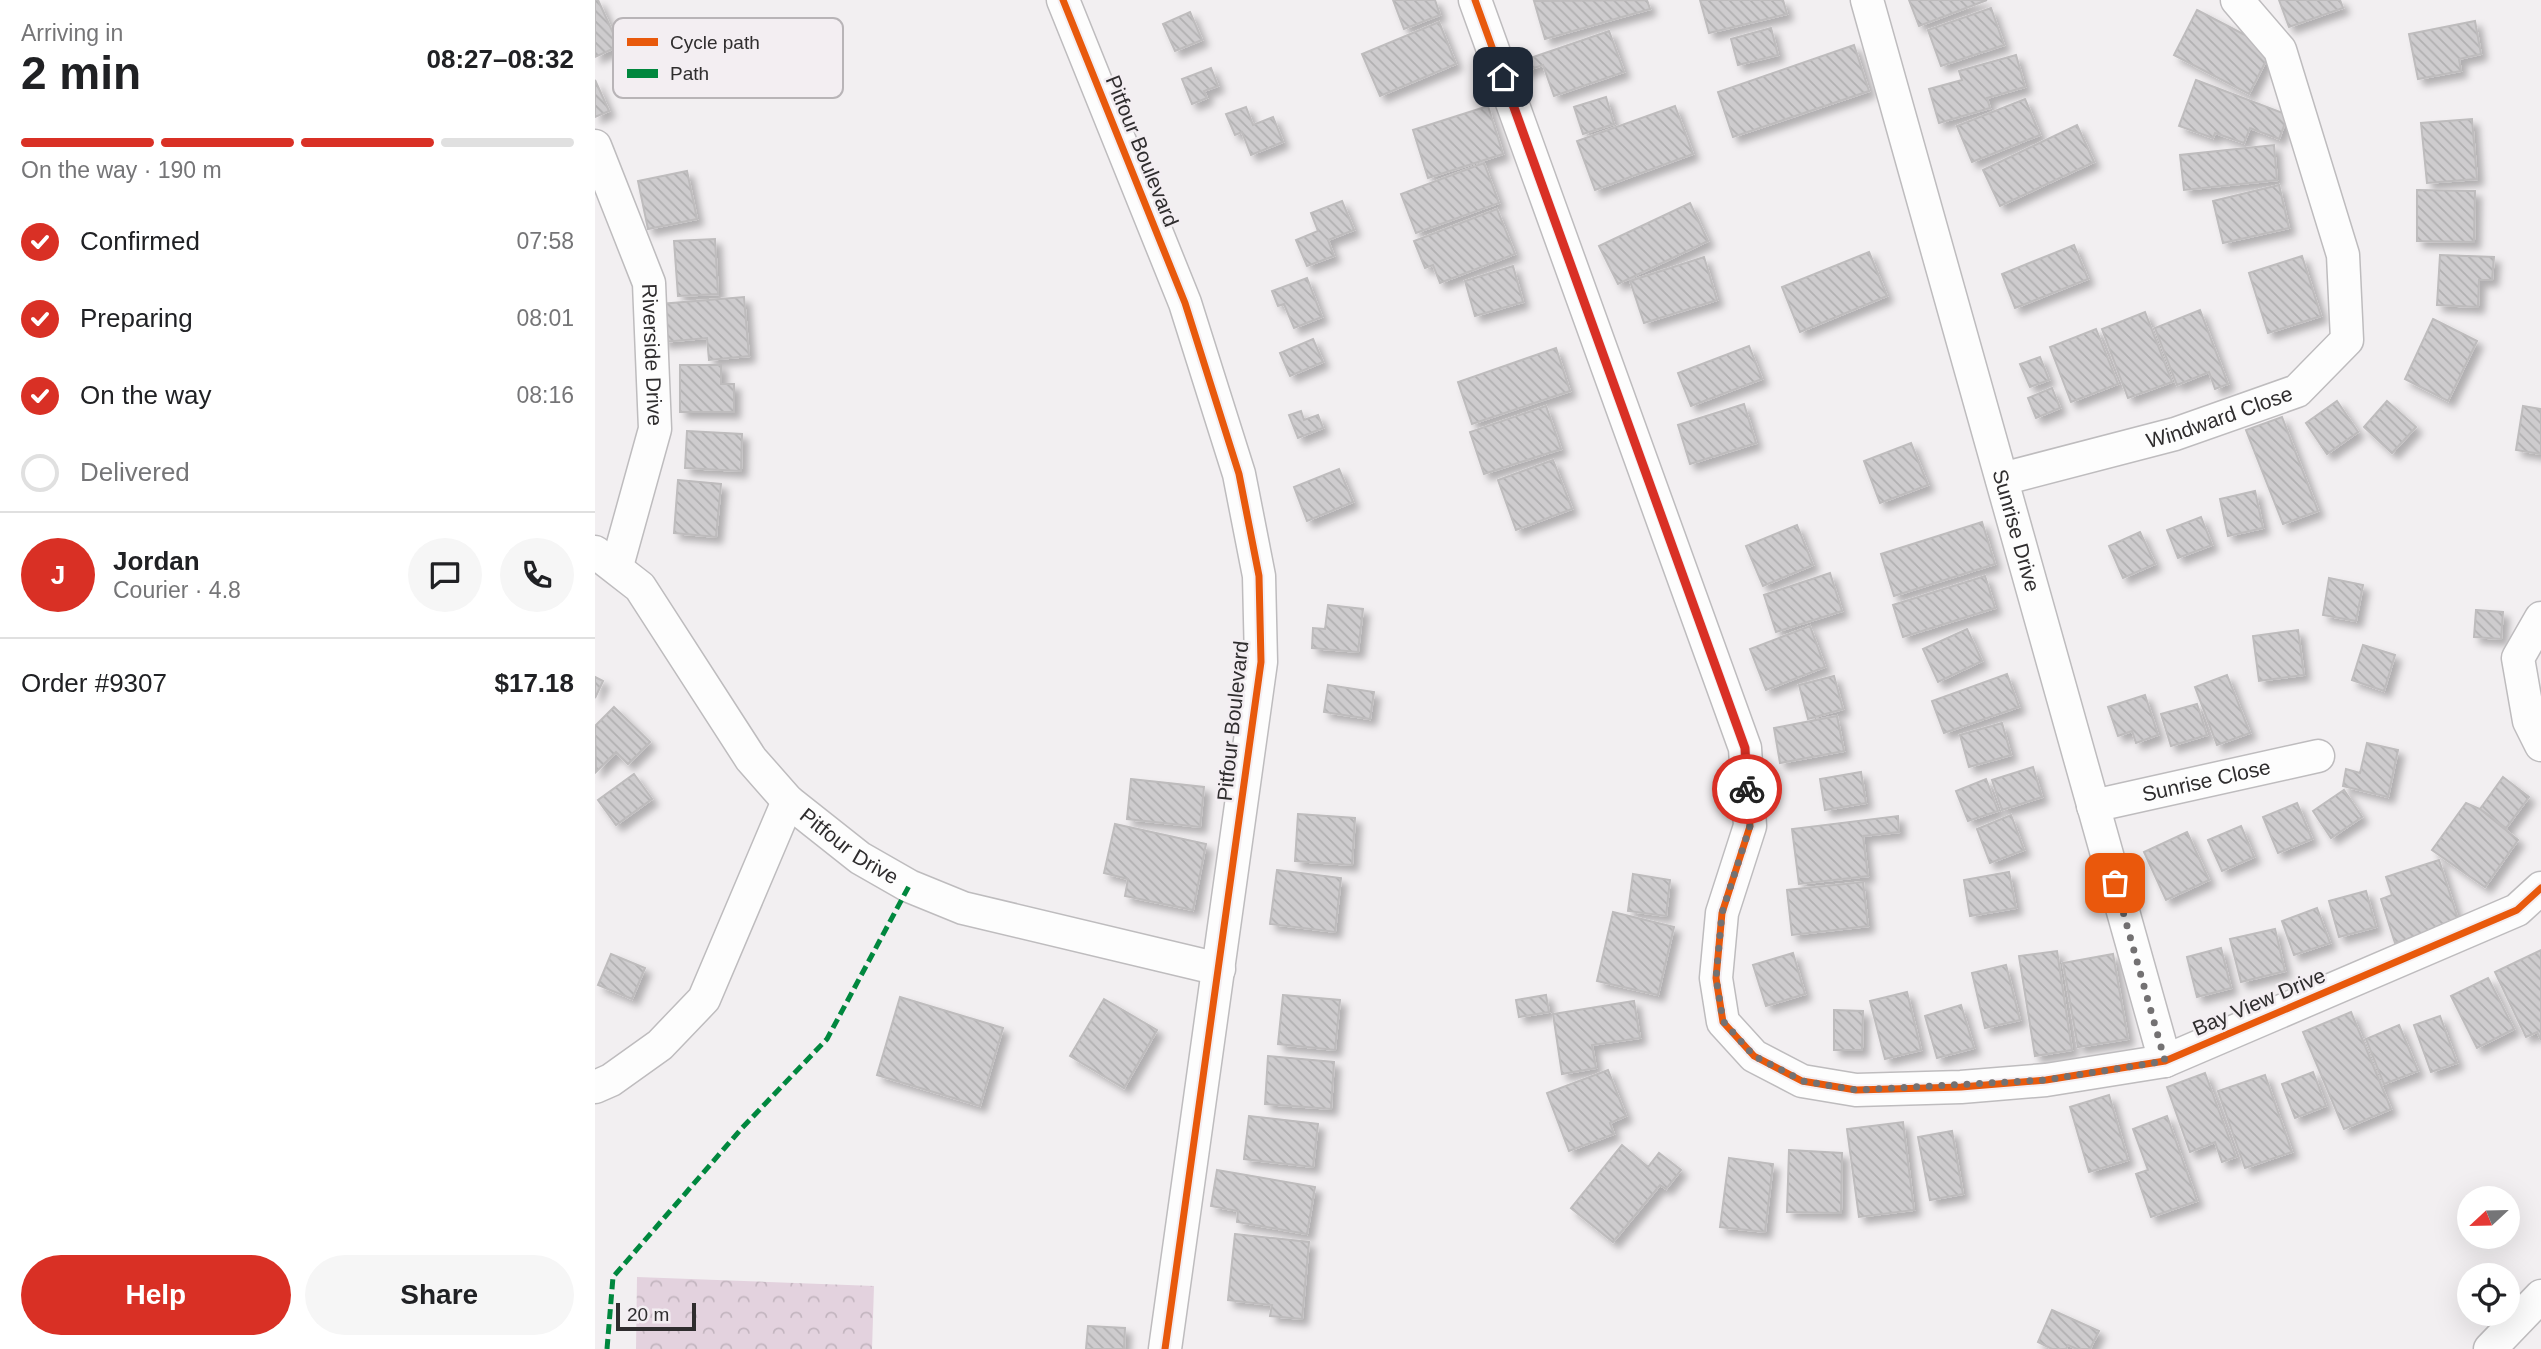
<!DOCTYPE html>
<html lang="en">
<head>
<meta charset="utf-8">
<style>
	:root { --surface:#fff; --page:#f6f6f6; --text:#202124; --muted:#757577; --line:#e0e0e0; --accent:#d93025 }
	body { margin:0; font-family:Arial,sans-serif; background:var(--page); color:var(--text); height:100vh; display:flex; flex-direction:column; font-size:26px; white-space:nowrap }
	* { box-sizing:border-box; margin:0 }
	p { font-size:23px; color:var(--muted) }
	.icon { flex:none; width:38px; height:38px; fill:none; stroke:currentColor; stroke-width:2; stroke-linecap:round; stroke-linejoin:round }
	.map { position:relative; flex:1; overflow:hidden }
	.sheet { display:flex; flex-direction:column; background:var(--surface); width:595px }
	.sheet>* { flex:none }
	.needle { width:46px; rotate:248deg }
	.tools { position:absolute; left:1862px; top:1186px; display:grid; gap:14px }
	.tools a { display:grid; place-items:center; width:63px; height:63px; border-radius:50%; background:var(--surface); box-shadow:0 7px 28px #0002; font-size:35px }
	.scale { position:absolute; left:21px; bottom:18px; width:80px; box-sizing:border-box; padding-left:7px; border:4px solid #2f2d2e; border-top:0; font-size:19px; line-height:24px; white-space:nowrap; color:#2f2d2e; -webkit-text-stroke:5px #f3eef2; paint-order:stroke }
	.pin { position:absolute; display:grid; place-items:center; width:60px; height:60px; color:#fff; margin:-30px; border-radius:14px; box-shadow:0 4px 10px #0006 }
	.courier { position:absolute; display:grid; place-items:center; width:70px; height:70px; margin:-35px; border:5px solid #d93025; border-radius:50%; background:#fff; color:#222; box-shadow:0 2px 9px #0007 }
	.overview em { font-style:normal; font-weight:600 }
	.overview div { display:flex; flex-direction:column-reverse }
	.overview { display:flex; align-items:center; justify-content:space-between; height:119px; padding:0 21px }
	h1 { font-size:46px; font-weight:600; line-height:52px }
	.bar { display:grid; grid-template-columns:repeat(4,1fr); gap:10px 7px; align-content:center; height:84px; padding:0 21px }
	.bar i { height:9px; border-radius:5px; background:var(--line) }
	.bar .active { background:var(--accent) }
	.bar p { grid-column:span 4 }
	.line { display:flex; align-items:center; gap:18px; padding:0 21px; border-top:2px solid var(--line) }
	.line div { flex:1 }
	.round { display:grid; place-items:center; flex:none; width:74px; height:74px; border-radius:37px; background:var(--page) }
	ol { padding:0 21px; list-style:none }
	li { display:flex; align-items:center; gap:21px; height:77px }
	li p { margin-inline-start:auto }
	li .icon { padding:7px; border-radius:50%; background:var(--accent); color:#fff; stroke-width:4 }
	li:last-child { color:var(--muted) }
	li i { width:38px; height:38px; border:4px solid var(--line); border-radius:50% }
	.primary-button { display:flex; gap:14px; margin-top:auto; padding:14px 21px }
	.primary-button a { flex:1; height:80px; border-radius:42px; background:var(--accent); color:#fff; font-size:28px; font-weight:600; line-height:80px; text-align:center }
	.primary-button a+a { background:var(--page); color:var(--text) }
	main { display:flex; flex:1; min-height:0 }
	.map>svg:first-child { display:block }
	.park { fill:url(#park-crowns) }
	.building { fill:url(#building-back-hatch); stroke:#bebcbd; stroke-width:2; filter:url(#shadow) }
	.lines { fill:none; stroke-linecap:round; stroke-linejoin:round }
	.street-casing { stroke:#bebcbe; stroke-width:35 }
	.street { stroke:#fdfdfd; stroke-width:32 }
	.quiet { stroke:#00873e; stroke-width:5; stroke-dasharray:10 5; stroke-linecap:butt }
	.cycleway-casing { stroke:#f3eef2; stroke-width:11 }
	.cycleway { stroke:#e8590c; stroke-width:7 }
	.done { stroke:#737172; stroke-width:7; stroke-dasharray:0 12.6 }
	.route { stroke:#d93025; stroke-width:9 }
	.labels { text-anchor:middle; stroke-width:5; stroke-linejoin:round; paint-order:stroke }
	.street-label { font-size:21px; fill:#2f2d2e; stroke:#f3eef2 }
	.key { fill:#f3eef2; stroke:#b8b4b7; stroke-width:2 }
	.key-label { font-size:19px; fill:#2f2d2e }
</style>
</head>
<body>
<main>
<section class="sheet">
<div class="overview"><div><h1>2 min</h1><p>Arriving in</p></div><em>08:27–08:32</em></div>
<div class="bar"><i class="active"></i><i class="active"></i><i class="active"></i><i></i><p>On the way · 190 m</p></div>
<ol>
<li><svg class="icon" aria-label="check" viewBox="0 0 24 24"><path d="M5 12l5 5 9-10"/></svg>Confirmed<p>07:58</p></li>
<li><svg class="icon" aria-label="check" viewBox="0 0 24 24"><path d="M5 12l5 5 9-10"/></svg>Preparing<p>08:01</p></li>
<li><svg class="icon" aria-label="check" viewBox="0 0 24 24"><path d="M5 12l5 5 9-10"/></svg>On the way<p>08:16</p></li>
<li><i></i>Delivered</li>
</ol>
<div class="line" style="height:126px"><b class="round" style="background:var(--accent);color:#fff">J</b><div><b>Jordan</b><p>Courier · 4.8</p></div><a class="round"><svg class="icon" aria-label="chat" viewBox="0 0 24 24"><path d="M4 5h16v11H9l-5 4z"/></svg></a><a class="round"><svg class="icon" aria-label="phone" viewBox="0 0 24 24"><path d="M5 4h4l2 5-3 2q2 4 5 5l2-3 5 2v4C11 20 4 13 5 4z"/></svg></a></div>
<div class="line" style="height:91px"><div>Order #9307</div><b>$17.18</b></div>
<div class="primary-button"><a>Help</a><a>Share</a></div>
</section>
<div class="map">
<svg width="1946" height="1349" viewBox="0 0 1946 1349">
	<defs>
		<pattern id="park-crowns" width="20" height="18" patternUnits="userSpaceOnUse" patternTransform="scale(1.75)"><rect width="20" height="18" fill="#e3d2de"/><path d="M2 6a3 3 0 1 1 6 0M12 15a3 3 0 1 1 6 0" fill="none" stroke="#c3b5bf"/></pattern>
		<pattern id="building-back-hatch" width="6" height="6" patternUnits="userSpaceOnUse" patternTransform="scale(1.75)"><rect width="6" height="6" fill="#ceccce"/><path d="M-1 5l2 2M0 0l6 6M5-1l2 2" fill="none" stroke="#b1b0b1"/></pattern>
		<filter id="shadow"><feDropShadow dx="6" dy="6" stdDeviation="3.5" flood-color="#0004"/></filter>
	</defs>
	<rect width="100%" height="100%" fill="#f2eff1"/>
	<path class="park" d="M42,1277l237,9 -2,63h-236z"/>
	<path class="building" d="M0,0h3l21,46 -24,11z
		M798,0h42l5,15 -36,14z
		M1052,0l3,9 -105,30 -11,-38z
		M1105,0h83l4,14 -78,19z
		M1314,0h78l-68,26z
		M1684,0h61l3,8 -54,19z
		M1396,8l13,37 -63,21 -13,-36z
		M1602,10l75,39 -23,45 -75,-39z
		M595,12l12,28 -27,11 -12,-27z
		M1880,21l6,33 -22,5 2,12 -43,8 -9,-45z
		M844,22l17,42 -76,32 -18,-42z
		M1176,28l7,27 -40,10 -7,-26z
		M1014,31l15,41 -70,24 -11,-31 -21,7 -3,-10z
		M1259,45l15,46 -136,46 -15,-45z
		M1421,55l9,32 -38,11 3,10 -51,15 -10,-34 33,-9 -3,-9z
		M616,68l7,18 -14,5 3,7 -15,6 -10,-25z
		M0,80l14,31 -14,6z
		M1601,80l92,35 -9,24 -29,-11 -6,15 -29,-10 -2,5 -34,-12z
		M1011,97l8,27 -31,10 -9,-27z
		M1430,99l15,36 -68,27 -15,-36z
		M893,106l15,48 -75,24 -15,-48z
		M1080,106l18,48 -98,36 -18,-49z
		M651,107l7,18 20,-8 10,25 -32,13 -9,-23 -7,3 -9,-21z
		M1877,119l5,60 -50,4 -6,-60z
		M1482,125l17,37 -94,44 -17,-36z
		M1679,145l3,35 -93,10 -4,-35z
		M889,163l15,40 -83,30 -15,-39z
		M92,171l10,48 -49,10 -10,-48z
		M1684,185l10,43 -66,15 -10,-42z
		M1822,190l58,1 -1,51 -57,-1z
		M747,201l12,29 -26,10 6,16 -27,10 -11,-26 22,-9 -7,-18z
		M1095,203l18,38 -90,43 -19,-38z
		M902,209l18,45 -75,29 -7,-18 -8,3 -11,-27z
		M120,239l3,55 -40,2 -4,-55z
		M1479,245l14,34 -73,29 -13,-34z
		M1274,252l18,44 -87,36 -18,-45z
		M1845,255l54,2 -2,23h-13l-1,27 -41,-2z
		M1707,256l19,60 -53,17 -19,-60z
		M1109,257l13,43 -73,23 -14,-42z
		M918,266l10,36 -48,14 -10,-35z
		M712,278l15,39 -28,11 -10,-24 -6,2 -6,-15z
		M149,297l5,59 -40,4 -2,-22 -44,4 -3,-38z
		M1605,310l28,74 -13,5 -6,-17 -32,13 -22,-57z
		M1550,312l27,70 -44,16 -26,-69z
		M1838,319l44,22 -29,60 -43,-22z
		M1501,329l22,55 -47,18 -21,-55z
		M718,339l10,23 -33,14 -10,-23z
		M1154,346l13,33 -71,27 -13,-33z
		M961,348l14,43 -98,33 -14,-42z
		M1445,357l9,23 -19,7 -10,-23z
		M85,365h41v19h13v28h-54z
		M1457,388l8,20 -24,10 -8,-20z
		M1742,401l21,31 -31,22 -21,-31z
		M1792,401l29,26 -24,26 -28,-26z
		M1149,404l12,39 -66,21 -12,-39z
		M951,406l15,43 -77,25 -14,-42z
		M1928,406l18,3v45l-25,-4z
		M706,411l3,9 14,-5 5,13 -25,10 -9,-23z
		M1687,417l36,94 -35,13 -37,-94z
		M92,431l55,3 -1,37 -56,-3z
		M1316,443l17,42 -48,18 -16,-42z
		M958,460l19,49 -56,21 -18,-50z
		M744,469l14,33 -46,19 -13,-34z
		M83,480l43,4 -5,53 -42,-4z
		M1660,491l8,37 -35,8 -8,-37z
		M1606,517l11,28 -34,13 -11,-28z
		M1387,522l13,42 -101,32 -13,-42z
		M1202,525l16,40 -50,21 -17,-40z
		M1545,532l15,32 -32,14 -14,-32z
		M1235,573l12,38 -66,21 -12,-37z
		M1390,576l10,32 -92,29 -10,-32z
		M1734,578l34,7 -7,36 -33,-6z
		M733,605l35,4 -5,43 -46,-4 1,-20 12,1z
		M1881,610l27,2 -2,27 -27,-2z
		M1215,626l15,41 -59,23 -16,-41z
		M1372,629l15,32 -44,21 -15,-33z
		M1703,630l6,45 -45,6 -6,-45z
		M1768,645l32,10 -11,36 -32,-11z
		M1412,674l12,33 -75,26 -12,-32z
		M1632,675l23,58 -33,12 -22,-58z
		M1239,676l9,33 -35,10 -9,-34z
		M0,677l8,4 -8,17z
		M733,685l46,7 -4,27 -46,-7z
		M1550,695l13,40 -22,8 -4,-12 -14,5 -10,-29z
		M1602,704l10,31 -36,11 -10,-32z
		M19,707l36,35 -22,22 -12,-12 -20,20 -1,-46z
		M1242,716l7,35 -64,12 -6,-35z
		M1407,723l9,32 -42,12 -9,-32z
		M1772,743l31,7 -10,47 -45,-11 3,-17 14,4z
		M1438,767l9,30 -40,13 -10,-30z
		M1266,772l5,31 -41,7 -5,-31z
		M39,774l18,25 -36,26 -18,-25z
		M1908,777l26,20 -23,31 -26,-19z
		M536,779l73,8 -4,40 -73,-8z
		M1391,779l12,32 -30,10 -12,-30z
		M1749,790l18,27 -31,21 -18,-27z
		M1702,803l15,36 -34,14 -15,-36z
		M1871,803l14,6 38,31 -33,47 -53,-37z
		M703,814l57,4 -3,47 -57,-4z
		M1416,815l13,35 -34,13 -13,-34z
		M1303,816l1,16 -36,4 5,40 -69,8 -7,-55z
		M520,824l91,20 -13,66 -68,-14 3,-17 -24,-6z
		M1646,826l13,31 -32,14 -14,-31z
		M1592,832l22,48 -43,20 -22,-48z
		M1844,860l20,62 -64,21 -14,-44 11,-4 -6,-18z
		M682,870l64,8 -6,54 -65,-8z
		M1414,872l7,36 -46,8 -6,-36z
		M1038,874l37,6 -4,36 -38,-5z
		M1268,882l5,44 -76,9 -5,-45z
		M1771,891l10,36 -37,10 -10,-36z
		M1722,908l13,35 -36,12 -12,-34z
		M1018,912l61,15 -16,68 -61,-14z
		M1680,929l10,42 -44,11 -11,-43z
		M1626,948l10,40 -34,9 -10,-40z
		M1946,950v90l-4,-8 -11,5 -31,-65z
		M1462,951l15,99 -37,6 -16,-100z
		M1198,953l12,41 -39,12 -13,-41z
		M16,954l34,14 -13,31 -34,-14z
		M1518,954l15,85 -50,8 -15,-84z
		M1411,965l14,55 -35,8 -13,-55z
		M1893,978l26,51 -37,19 -26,-52z
		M1312,992l14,58 -36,9 -15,-58z
		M688,995l57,5 -5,50 -57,-6z
		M951,995l3,17 -30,5 -3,-17z
		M305,997l103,31 -23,78 -103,-31z
		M509,999l53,31 -33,58 -54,-32z
		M1039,1001l6,37 -48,7 4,23 -34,6 -9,-60z
		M1366,1005l13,43 -37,10 -12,-42z
		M1239,1010l29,1 -1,39h-28z
		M1756,1012l40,97 -47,20 -41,-97z
		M1845,1016l17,47 -26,9 -17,-47z
		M1804,1025l19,46 -34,13 -18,-45z
		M673,1056l66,6 -3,47 -66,-5z
		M1013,1070l18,46 -16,7 4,11 -45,17 -22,-58z
		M1718,1072l13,34 -31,12 -13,-34z
		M1610,1073l31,84 -14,5 -7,-20 -25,10 -23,-65z
		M1670,1075l27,77 -47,16 -27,-77z
		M1514,1095l19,65 -39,12 -19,-65z
		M654,1116l69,8 -5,43 -69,-8z
		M1572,1116l30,85 -46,16 -15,-43 12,-4 -15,-41z
		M1308,1122l11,88 -55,7 -12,-88z
		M1357,1131l11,63 -33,6 -12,-63z
		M1027,1145l26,22 11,-14 22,17 -15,19 -6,-4 -47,57 -42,-34z
		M1194,1150l53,3 -1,60 -54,-1z
		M1134,1158l44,6 -8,68 -45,-5z
		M622,1170l98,17 -8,47 -70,-12 1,-11 -27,-5z
		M640,1234l74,8 -7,77 -32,-3 2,-11 -44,-5z
		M1457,1310l47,21 -9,18h-13l-9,-4 -2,4h-14l-14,-7z
		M493,1326l37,2 -1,21h-38z"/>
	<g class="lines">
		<defs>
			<g id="street">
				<path d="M468,0l122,303 54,171 20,102 2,86 -96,687"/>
				<path d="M880,0l270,748 5,78 -28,87 -6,65 7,44 31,34 48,25 54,9 105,-3 85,-7 119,-19 352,-151 24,-22"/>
				<path id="s1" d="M1272,0l298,1061"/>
				<path id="s2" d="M0,146l54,137 6,146 -38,137"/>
				<path id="s3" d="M1407,479l173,-45 122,-43 50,-51 -4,-85 -63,-205 -43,-50"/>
				<path id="s4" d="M0,552l45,35 111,172 37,42 72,57 49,28 54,22 256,61"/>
				<path d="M1946,618l-23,40 11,63 12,24"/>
				<path id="s5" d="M1498,806l225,-50"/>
				<path d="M0,1087l16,-7 49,-35 44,-46 84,-198"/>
				<path d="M1895,1349l51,-53"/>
			</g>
		</defs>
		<use href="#street" class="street-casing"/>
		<use href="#street" class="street"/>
		<path class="quiet" d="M12,1349l6,-72 129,-149 85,-89 82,-153"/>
		<defs>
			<path id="cycleway" d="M468,0l122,303 54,171 20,102 2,86 -96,687
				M880,0l270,748 5,78 -28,87 -6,65 7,44 31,34 48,25 54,9 105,-3 85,-7 119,-19 352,-151 24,-22"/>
		</defs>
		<use href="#cycleway" class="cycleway-casing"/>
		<use href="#cycleway" class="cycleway"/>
	</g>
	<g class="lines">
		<path class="done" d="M1152,789l3,37 -28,87 -6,65 7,43 31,35 49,25 53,9 190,-10 119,-19 -50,-178"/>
		<path class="route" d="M908,77l242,671 2,41"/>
	</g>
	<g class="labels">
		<g class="street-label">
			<text transform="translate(547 151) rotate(68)" y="7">Pitfour Boulevard</text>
			<text dy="7" stroke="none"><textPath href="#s2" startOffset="219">Riverside Drive</textPath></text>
			<text dy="7" stroke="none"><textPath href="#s3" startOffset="226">Windward Close</textPath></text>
			<text dy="7" stroke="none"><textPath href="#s1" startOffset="551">Sunrise Drive</textPath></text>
			<text transform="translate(638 721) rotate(-84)" y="7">Pitfour Boulevard</text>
			<text dy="7" stroke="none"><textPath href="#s5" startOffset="116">Sunrise Close</textPath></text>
			<text dy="7" stroke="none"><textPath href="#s4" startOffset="394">Pitfour Drive</textPath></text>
			<text transform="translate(1664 1002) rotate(-23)" y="7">Bay View Drive</text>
		</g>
	</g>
	<rect x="18" y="18" width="230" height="80" rx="10" class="key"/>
	<rect x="32" y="38" width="31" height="8" fill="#e8590c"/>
	<rect x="32" y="69" width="31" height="9" fill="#00873e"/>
	<g class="key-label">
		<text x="75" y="49">Cycle path</text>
		<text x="75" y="80">Path</text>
	</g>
</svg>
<div class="tools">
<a><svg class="needle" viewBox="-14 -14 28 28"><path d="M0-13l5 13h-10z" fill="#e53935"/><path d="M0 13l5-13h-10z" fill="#757577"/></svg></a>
<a><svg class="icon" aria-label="locate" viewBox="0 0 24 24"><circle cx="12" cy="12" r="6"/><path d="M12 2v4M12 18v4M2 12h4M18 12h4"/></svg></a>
</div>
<div class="scale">20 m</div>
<div class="pin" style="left:1520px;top:883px;background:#ea580c"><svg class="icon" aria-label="bag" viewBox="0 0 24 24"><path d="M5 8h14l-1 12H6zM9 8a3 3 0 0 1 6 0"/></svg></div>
<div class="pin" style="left:908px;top:77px;background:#1f2937"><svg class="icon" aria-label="home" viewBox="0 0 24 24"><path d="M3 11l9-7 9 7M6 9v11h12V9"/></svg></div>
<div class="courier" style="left:1152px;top:789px"><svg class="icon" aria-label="bike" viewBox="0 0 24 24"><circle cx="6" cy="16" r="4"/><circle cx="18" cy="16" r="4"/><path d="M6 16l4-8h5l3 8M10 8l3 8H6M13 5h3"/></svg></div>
</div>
</main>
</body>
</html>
